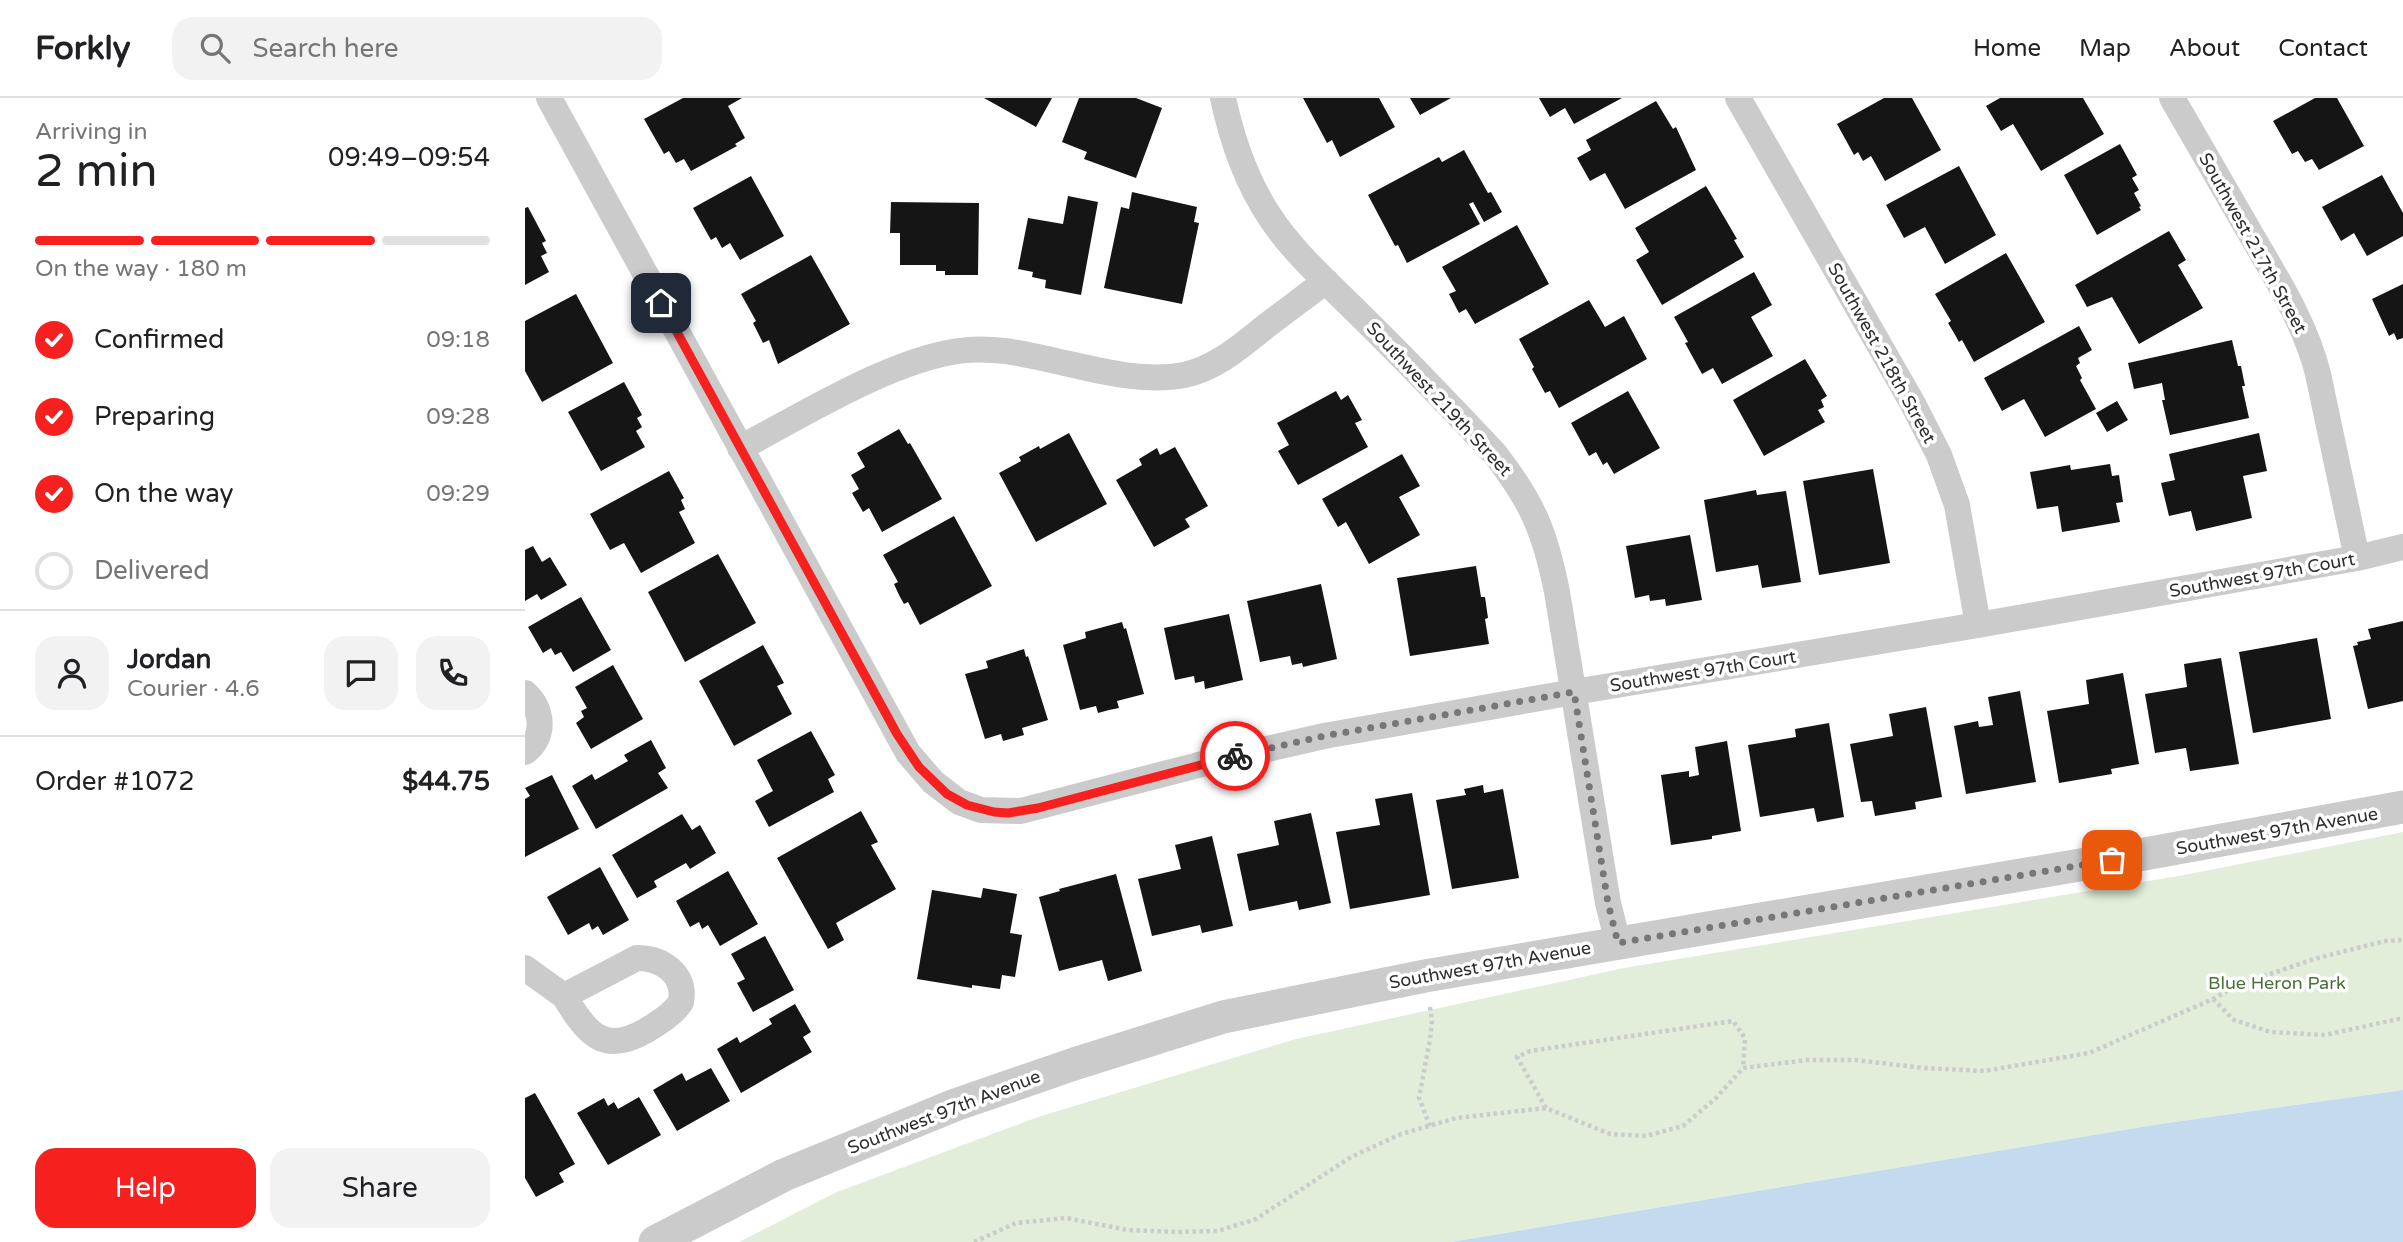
<!DOCTYPE html>
<html lang="en">
<head>
<meta charset="utf-8">
<style>
	:root { --surface:#fff; --page:#f2f2f2; --text:#202124; --muted:#757577; --line:#e0e0e0; --accent:#f6211e }
	body { margin:0; font-family:"Varela Round",sans-serif; background:var(--page); color:var(--text); height:100vh; display:flex; flex-direction:column; font-size:26px; white-space:nowrap }
	* { box-sizing:border-box; margin:0 }
	p { font-size:23px; color:var(--muted) }
	.icon { flex:none; width:38px; height:38px; fill:none; stroke:currentColor; stroke-width:2; stroke-linecap:round; stroke-linejoin:round }
	.map { position:relative; flex:1; overflow:hidden }
	.panel { display:flex; flex-direction:column; background:var(--surface); width:525px }
	.panel>* { flex:none }
	.pin { position:absolute; display:grid; place-items:center; width:60px; height:60px; color:#fff; margin:-30px; border-radius:14px; box-shadow:0 4px 10px #0006 }
	.courier { position:absolute; display:grid; place-items:center; width:70px; height:70px; margin:-35px; border:5px solid #f6211e; border-radius:50%; background:#fff; color:#222; box-shadow:0 2px 9px #0007 }
	.summary em { font-style:normal; font-weight:600 }
	.summary div { display:flex; flex-direction:column-reverse }
	.summary { display:flex; align-items:center; justify-content:space-between; height:119px; padding:0 35px }
	h1 { font-size:46px; font-weight:600; line-height:52px }
	.bar { display:grid; grid-template-columns:repeat(4,1fr); gap:10px 7px; align-content:center; height:84px; padding:0 35px }
	.bar i { height:9px; border-radius:5px; background:var(--line) }
	.bar .current { background:var(--accent) }
	.bar p { grid-column:span 4 }
	.line { display:flex; align-items:center; gap:18px; padding:0 35px; border-top:2px solid var(--line) }
	.line div { flex:1 }
	.round { display:grid; place-items:center; flex:none; width:74px; height:74px; border-radius:21px; background:var(--page) }
	ol { padding:0 35px; list-style:none }
	li { display:flex; align-items:center; gap:21px; height:77px }
	li p { margin-inline-start:auto }
	li .icon { padding:7px; border-radius:50%; background:var(--accent); color:#fff; stroke-width:4 }
	li:last-child { color:var(--muted) }
	li i { width:38px; height:38px; border:4px solid var(--line); border-radius:50% }
	.button { display:flex; gap:14px; margin-top:auto; padding:14px 35px }
	.button a { flex:1; height:80px; border-radius:21px; background:var(--accent); color:#fff; font-size:28px; font-weight:600; line-height:80px; text-align:center }
	.button a+a { background:var(--page); color:var(--text) }
	header { display:flex; align-items:center; gap:42px; box-sizing:border-box; height:98px; padding:0 35px; background:var(--surface); border-bottom:2px solid var(--line) }
	header strong { font-size:33px }
	nav { display:flex; gap:38px; margin-inline-start:auto; font-size:24px }
	.search { width:490px; height:63px; background:var(--page); display:flex; align-items:center; gap:18px; box-sizing:border-box; padding:0 24px; border-radius:21px; color:var(--muted); font-size:26px }
	main { display:flex; flex:1; min-height:0 }
	.map>svg:first-child { display:block }
	.green { fill:#e2edda }
	.water { fill:#c4daef }
	.building { fill:#151515 }
	.lines { fill:none; stroke-linecap:round; stroke-linejoin:round }
	.path { stroke:#cbcbcb; stroke-width:4.5; stroke-dasharray:3.5 3.5; stroke-linecap:butt }
	.minor { stroke:#cbcbcb; stroke-width:26 }
	.tertiary { stroke:#cbcbcb; stroke-width:33 }
	.done { stroke:#777; stroke-width:7; stroke-dasharray:0 12.6 }
	.route { stroke:#f6211e; stroke-width:9 }
	.labels { text-anchor:middle; stroke-width:7; stroke-linejoin:round; paint-order:stroke }
	.street-label { font-size:18px; fill:#2e2e2e; stroke:#fff }
	.park-label { font-size:18px; fill:#4c6e37; stroke:#fff }
</style>
</head>
<body>
<header>
<strong>Forkly</strong>
<div class="search"><svg class="icon" aria-label="search" viewBox="0 0 24 24"><circle cx="10" cy="10" r="6"/><path d="M15 15l6 6"/></svg>Search here</div>
<nav><a>Home</a><a>Map</a><a>About</a><a>Contact</a></nav>
</header>
<main>
<section class="panel">
<div class="summary"><div><h1>2 min</h1><p>Arriving in</p></div><em>09:49–09:54</em></div>
<div class="bar"><i class="current"></i><i class="current"></i><i class="current"></i><i></i><p>On the way · 180 m</p></div>
<ol>
<li><svg class="icon" aria-label="check" viewBox="0 0 24 24"><path d="M5 12l5 5 9-10"/></svg>Confirmed<p>09:18</p></li>
<li><svg class="icon" aria-label="check" viewBox="0 0 24 24"><path d="M5 12l5 5 9-10"/></svg>Preparing<p>09:28</p></li>
<li><svg class="icon" aria-label="check" viewBox="0 0 24 24"><path d="M5 12l5 5 9-10"/></svg>On the way<p>09:29</p></li>
<li><i></i>Delivered</li>
</ol>
<div class="line" style="height:126px"><a class="round"><svg class="icon" aria-label="person" viewBox="0 0 24 24"><circle cx="12" cy="8" r="4"/><path d="M4 21q1-7 8-7t8 7"/></svg></a><div><b>Jordan</b><p>Courier · 4.6</p></div><a class="round"><svg class="icon" aria-label="chat" viewBox="0 0 24 24"><path d="M4 5h16v11H9l-5 4z"/></svg></a><a class="round"><svg class="icon" aria-label="phone" viewBox="0 0 24 24"><path d="M5 4h4l2 5-3 2q2 4 5 5l2-3 5 2v4C11 20 4 13 5 4z"/></svg></a></div>
<div class="line" style="height:91px"><div>Order #1072</div><b>$44.75</b></div>
<div class="button"><a>Help</a><a>Share</a></div>
</section>
<div class="map">
<svg width="1878" height="1144" viewBox="0 0 1878 1144">
	<rect width="100%" height="100%" fill="#fff"/>
	<path class="green" d="M1878,734v258l-243,34 -709,118h-712l98,-50 201,-75 258,-78 328,-71 555,-92z"/>
	<path class="water" d="M1878,992v152h-952l709,-118z"/>
	<path class="building" d="M158,0h59l-14,8 17,32 -10,6 2,2 -46,25 -7,-12 -8,4 -7,-12 -5,3 -20,-35z
		M459,0h68l-16,29z
		M554,0h57l26,10 -26,70 -52,-19 3,-7 -25,-10z
		M778,0h76l16,29 -55,30 -8,-17 -5,3z
		M885,0h41l-31,17z
		M1014,0h83l-48,26 -9,-16 -15,9z
		M1359,0h28l29,52 -56,31 -14,-25 -8,5 -5,-9 -4,3 -17,-31z
		M1475,0h83l21,36 -63,37 -28,-47 -12,7 -15,-25z
		M1790,0h22l27,48 -45,24 -7,-11 -7,3 -7,-11 -6,3 -19,-33z
		M1131,3l17,28 3,-2 20,43 -71,39 -20,-36 -15,8 -13,-23 14,-8 -5,-10z
		M1595,46l17,31 -5,3 7,12 -5,3 7,13 -2,1 2,3 -44,25 -33,-60z
		M939,52l24,43 3,-1 11,20 -18,10 -11,-20 -4,2 11,20 -73,39 -9,-18 -3,1 -27,-51 71,-38 3,5z
		M1434,68l37,69 -51,29 -20,-37 -21,11 -18,-33z
		M1857,77l21,38v23l-36,20 -13,-23 -13,8 -19,-34z
		M226,78l33,60 -44,24 -10,-17 -8,5 -6,-11 -5,3 -18,-32z
		M1181,88l31,53 -3,1 10,17 -82,48 -26,-45 13,-8 -14,-24z
		M607,94l65,15 -3,15 5,1 -17,81 -78,-16 17,-81 8,2z
		M543,98l30,6 -17,93 -36,-7 1,-8 -14,-3 1,-5 -15,-3 10,-51 35,6z
		M366,104l88,1 -1,72h-33v-4h-9v-6h-36v-32h-10z
		M3,109l18,34 -4,2 5,10 -6,3 8,16 -24,13v-77z
		M992,127l32,59 -74,40 -9,-15 -7,4 -10,-19 7,-3 -14,-24z
		M1644,133l17,29 -8,5 25,43 -64,36 -27,-47 -25,10 -12,-22z
		M1481,155l39,69 -71,40 -12,-22 -3,2 -5,-9 -6,-10 3,-2 -16,-27z
		M286,157l39,69 -72,40 -9,-24 -6,3 -10,-20 3,-2 -15,-27z
		M1229,174l18,33 -21,12 22,39 -51,28 -9,-16 -11,6 -17,-31 3,-1 -14,-25z
		M1878,186v54l-6,2 -3,-7 -5,3 -17,-37z
		M51,196l37,69 -71,39 -17,-31v-50z
		M1064,202l16,27 19,-11 23,43 -88,49 -9,-17 -5,2 -13,-24 2,-2 -15,-28z
		M1554,228l13,24 -14,8 2,5 -4,3 6,12 -2,2 16,29 -51,28 -21,-38 -22,12 -18,-33z
		M1707,242l6,26h3l4,20h-3l7,32 -79,17 -8,-35h3l-3,-17 -28,6 -6,-26z
		M1280,261l22,37 -6,4 3,7 -6,3 7,12 -61,34 -31,-56z
		M99,284l18,33 -5,3 5,9 -6,4 9,16 -44,24 -33,-59z
		M811,293l5,9 7,-5 14,25 -7,3 13,24 -70,38 -20,-34 11,-6 -12,-22z
		M1103,293l32,57 -46,26 -7,-12 -4,3 -7,-13 -7,4 -18,-33z
		M1592,303l11,19 -21,12 -11,-19z
		M374,331l9,15 2,-1 32,56 -60,33 -13,-24 -6,4 -11,-19 7,-4 -8,-14 14,-8 -8,-14z
		M544,335l38,71 -71,38 -37,-69 22,-12 -2,-4 20,-11 1,3z
		M1734,335l8,38 -24,5 9,42 -56,13 -5,-20 -22,5 -8,-33 14,-3 -6,-26z
		M650,349l33,59 -23,13 5,8 -36,20 -38,-67 26,-15 -3,-6 18,-11 3,7z
		M877,356l18,32 -21,11 21,38 -51,29 -23,-42 -8,5 -16,-28z
		M1585,366l2,12 7,-1 4,27 -7,1 4,19 -58,10 -4,-26 -21,3 -7,-37 40,-7 1,5z
		M1348,371l17,94 -71,12 -16,-94z
		M144,373l15,27 -3,2 4,9 -6,3 16,31 -54,30 -17,-30 -14,7 -20,-36z
		M1231,392l1,5 29,-4 15,91 -39,6 -4,-23 -42,7 -12,-72z
		M429,418l38,70 -72,39 -12,-23 -4,2 -5,-9 -5,-11 4,-2 -15,-27z
		M1165,437l12,65 -36,6 -1,-7 -15,2 -1,-6 -14,3 -9,-52z
		M8,448l9,16 8,-5 17,28 -26,15 -4,-6 -12,7v-51z
		M193,456l38,69 -71,39 -37,-70z
		M951,468l5,31h4l3,21 -3,1 4,25 -79,12 -13,-78z
		M796,486l16,75 -34,8 -1,-4 -10,2 -2,-9 -30,6 -13,-61z
		M56,499l30,53 -38,22 -12,-20 -6,3 -4,-7 -8,5 -15,-26z
		M704,516l14,66 -38,9 -1,-8 -9,2 -1,-7 -19,4 -11,-52z
		M1878,523v80l-35,8 -15,-63 5,-1 -1,-3 14,-3 -3,-10z
		M597,524l2,7 2,-1 18,66 -27,7 2,7 -10,2 -11,3 -2,-7 -16,4 -17,-65 23,-7 -1,-6z
		M1792,540l14,81 -78,14 -14,-81z
		M238,547l21,38 -7,3 15,28 -58,32 -35,-65z
		M499,551l2,8 2,-1 20,64 -26,8 2,7 -21,6 -2,-7 -16,5 -20,-65 23,-6 -2,-7z
		M1696,560l18,106 -49,7 -4,-23 -31,5 -10,-59 42,-7 -3,-23z
		M88,567l30,54 -52,30 -15,-26 8,-6 -3,-6 6,-3 -12,-21z
		M1598,575l16,91 -28,5 1,5 -53,9 -12,-72 42,-7 -3,-24z
		M1495,593l16,91 -70,12 -12,-68 24,-5 1,6 14,-2 -5,-28z
		M1401,609l16,90 -27,5 1,7 -41,7 -3,-15 -11,1 -11,-58 43,-8 -4,-22z
		M1304,625l15,94 -27,5 -3,-14 -54,9 -12,-72 48,-8 -1,-8z
		M286,633l24,44 -7,4 6,13 -65,35 -14,-26 18,-10 -16,-31z
		M126,642l15,28 -8,5 10,15 -72,41 -24,-43 20,-12 3,6 33,-19 -4,-6z
		M1202,643l14,90 -29,5v3l-41,6 -10,-70 28,-4v6l10,-2 -4,-28z
		M27,677l27,54 -54,28v-58l5,-3 -5,-8z
		M958,687l1,8 19,-4 16,89 -67,11 -16,-89 30,-5 -2,-6z
		M887,695l18,102 -80,14 -14,-77 44,-7 -5,-26z
		M336,713l17,31 -7,3 25,44 -60,34 8,17 -16,9 -51,-91z
		M786,715l20,90 -32,7 -2,-9 -48,10 -12,-57 42,-9 -5,-24z
		M157,716l10,16 8,-5 16,28 -26,16 -4,-6 -32,18 3,6 -20,11 -25,-43z
		M687,738l21,90 -31,7 -2,-8 -48,11 -14,-57 43,-10 -6,-24z
		M75,769l29,53 -26,15 -5,-9 -6,4 -3,-7 -21,12 -21,-38z
		M203,773l30,53 -38,22 -12,-21 -6,4 -3,-7 -9,5 -14,-26z
		M591,776l26,97 -34,10 -6,-21 -43,11 -20,-74 21,-6 -1,-2z
		M458,790l34,6 -7,39 12,2 -7,42 -13,-2 -2,14 -28,-4v3l-55,-9 15,-89 49,8z
		M240,838l29,54 -41,22 -16,-29 8,-4 -14,-25z
		M270,906l16,28 -8,5 9,15 -71,41 -24,-44 20,-12 3,6 32,-19 -3,-5z
		M186,970l19,33 -53,30 -24,-41 29,-17 4,8z
		M10,995l40,71 -16,9 5,9 -28,15 -11,-19v-80z
		M114,999l22,38 -53,30 -31,-52 27,-15 4,8 6,-4 4,7z"/>
	<g class="lines">
		<path class="path" d="M1688,901l21,21 37,12 54,3 78,-17
			M1021,1010l-29,-51 13,-6 203,-30 12,17 -2,30
			M905,1028l-11,-28 11,-59 2,-18 -2,-14
			M449,1144l42,-19 50,-5 62,12 49,2 41,-1 38,-12 95,-62 50,-23 55,-16 90,-10 64,26 36,2 37,-10 32,-27 28,-31 64,-8h48l69,8 60,3 105,-18 124,-54 25,-14 76,-26 71,-18 18,-1"/>
		<path class="minor" d="M24,0l359,655 25,29 26,20 22,8 40,1 189,-49 114,-26 250,-44 404,-67 379,-67 46,-11
			M698,0c9,42 23,83 47,119 23,35 57,65 87,95 47,46 93,94 138,142 38,49 50,78 62,138l51,311 10,40
			M1213,0l175,306 26,51 18,50 21,120
			M1647,0c27,47 54,93 81,140 25,43 53,87 65,136l39,184
			M215,350c63,-33 149,-87 218,-97 39,-6 78,6 116,14 34,8 75,17 110,10 34,-7 60,-32 86,-52 19,-14 37,-28 56,-42
			M0,595c18,16 21,44 0,59
			M112,860c25,0 49,16 44,44 -8,12 -21,20 -34,28 -44,26 -60,3 -83,-34z
			M0,870l39,28"/>
		<path class="tertiary" d="M130,1144l129,-67 171,-70 119,-41 149,-47 202,-41 714,-121 264,-48"/>
	</g>
	<g class="lines">
		<path class="done" d="M710,658l89,-20 250,-44 34,211 10,40 494,-83"/>
		<path class="route" d="M136,205l236,431 22,33 28,27 20,11 27,7 14,1 30,-5 197,-52"/>
	</g>
	<g class="labels">
		<g class="street-label">
			<text transform="translate(1728 145) rotate(61)" y="6">Southwest 217th Street</text>
			<text transform="translate(1357 255) rotate(61)" y="6">Southwest 218th Street</text>
			<text transform="translate(914 301) rotate(47)" y="6">Southwest 219th Street</text>
			<text transform="translate(1737 477) rotate(-10)" y="6">Southwest 97th Court</text>
			<text transform="translate(1178 573) rotate(-9)" y="6">Southwest 97th Court</text>
			<text transform="translate(1752 733) rotate(-10)" y="6">Southwest 97th Avenue</text>
			<text transform="translate(965 867) rotate(-10)" y="6">Southwest 97th Avenue</text>
			<text transform="translate(419 1014) rotate(-21)" y="6">Southwest 97th Avenue</text>
		</g>
		<g class="park-label">
			<text x="1752" y="891">Blue Heron Park</text>
		</g>
	</g>
</svg>
<div class="pin" style="left:1587px;top:762px;background:#ea580c"><svg class="icon" aria-label="bag" viewBox="0 0 24 24"><path d="M5 8h14l-1 12H6zM9 8a3 3 0 0 1 6 0"/></svg></div>
<div class="pin" style="left:136px;top:205px;background:#1f2937"><svg class="icon" aria-label="home" viewBox="0 0 24 24"><path d="M3 11l9-7 9 7M6 9v11h12V9"/></svg></div>
<div class="courier" style="left:710px;top:658px"><svg class="icon" aria-label="bike" viewBox="0 0 24 24"><circle cx="6" cy="16" r="4"/><circle cx="18" cy="16" r="4"/><path d="M6 16l4-8h5l3 8M10 8l3 8H6M13 5h3"/></svg></div>
</div>
</main>
</body>
</html>
